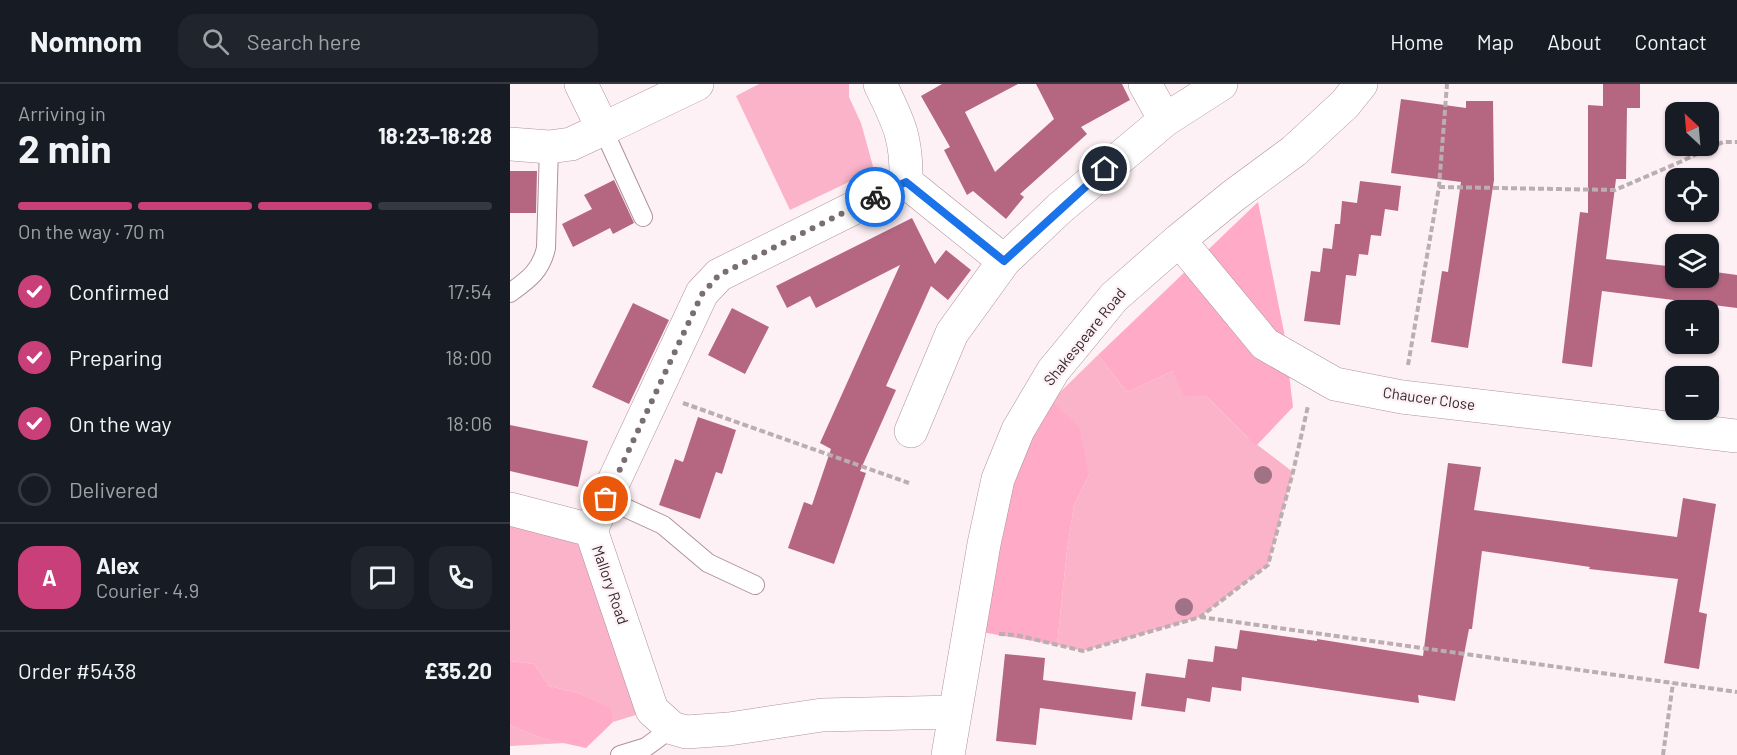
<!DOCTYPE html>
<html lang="en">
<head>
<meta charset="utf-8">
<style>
	:root { --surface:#171b24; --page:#20242c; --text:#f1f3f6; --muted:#9ea1a6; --line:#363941; --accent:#c83f79 }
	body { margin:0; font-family:Barlow,sans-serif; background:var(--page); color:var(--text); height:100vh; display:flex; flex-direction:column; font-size:22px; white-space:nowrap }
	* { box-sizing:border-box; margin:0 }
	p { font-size:20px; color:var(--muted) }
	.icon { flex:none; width:33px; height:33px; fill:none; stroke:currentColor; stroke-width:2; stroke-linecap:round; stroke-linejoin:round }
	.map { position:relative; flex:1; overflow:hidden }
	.sheet { display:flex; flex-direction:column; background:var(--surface); width:510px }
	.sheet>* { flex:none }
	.needle { width:39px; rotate:334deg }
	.tools { position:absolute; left:1155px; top:18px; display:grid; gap:12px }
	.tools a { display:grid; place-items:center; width:54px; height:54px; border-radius:12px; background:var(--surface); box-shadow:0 2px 4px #0004; font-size:30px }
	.pin { position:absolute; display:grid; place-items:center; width:51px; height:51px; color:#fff; margin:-26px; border:3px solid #fff; border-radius:50%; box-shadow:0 2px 6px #0007 }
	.courier { position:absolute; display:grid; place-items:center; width:60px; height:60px; margin:-30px; border:4px solid #1a73e8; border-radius:50%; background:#fff; color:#222; box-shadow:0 2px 8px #0007 }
	.overview em { font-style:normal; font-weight:700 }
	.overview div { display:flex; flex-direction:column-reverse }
	.overview { display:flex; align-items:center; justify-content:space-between; height:102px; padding:0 18px }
	h1 { font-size:39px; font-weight:700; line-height:45px }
	.bar { display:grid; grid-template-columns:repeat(4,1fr); gap:9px 6px; align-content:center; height:72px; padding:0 18px }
	.bar i { height:8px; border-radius:4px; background:var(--line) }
	.bar .selected { background:var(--accent) }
	.bar p { grid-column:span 4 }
	.line { display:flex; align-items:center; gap:15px; padding:0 18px; border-top:2px solid var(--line) }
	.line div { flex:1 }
	.round { display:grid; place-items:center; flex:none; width:63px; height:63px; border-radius:18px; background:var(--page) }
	ol { padding:0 18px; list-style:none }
	li { display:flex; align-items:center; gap:18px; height:66px }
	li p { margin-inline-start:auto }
	li .icon { padding:6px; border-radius:50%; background:var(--accent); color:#fff; stroke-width:4 }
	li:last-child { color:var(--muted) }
	li i { width:33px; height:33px; border:3px solid var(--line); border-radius:50% }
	header { display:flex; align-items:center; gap:36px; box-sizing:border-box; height:84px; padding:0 30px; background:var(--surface); border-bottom:2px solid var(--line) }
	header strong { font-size:28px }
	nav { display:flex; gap:33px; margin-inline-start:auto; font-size:21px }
	.search { width:420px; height:54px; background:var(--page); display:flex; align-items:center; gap:15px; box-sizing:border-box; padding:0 21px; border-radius:18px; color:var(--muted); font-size:22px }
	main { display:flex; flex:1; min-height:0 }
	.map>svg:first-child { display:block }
	.green { fill:#fab3c9 }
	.forest { fill:#ffaac6 }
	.building { fill:#b56782 }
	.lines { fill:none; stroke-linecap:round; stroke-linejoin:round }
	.service-casing { stroke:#ae939b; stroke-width:20 }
	.minor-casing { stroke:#ae939b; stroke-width:34 }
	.path { stroke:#baaeb1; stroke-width:4; stroke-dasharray:6 3; stroke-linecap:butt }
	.service { stroke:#fff; stroke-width:18 }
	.minor { stroke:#fff; stroke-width:33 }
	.tree { fill:#a07286 }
	.done { stroke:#796e71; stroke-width:6; stroke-dasharray:0 10.8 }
	.route { stroke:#1a73e8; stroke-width:8 }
	.labels { text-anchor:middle; stroke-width:4.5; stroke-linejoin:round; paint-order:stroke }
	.street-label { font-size:15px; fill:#32272a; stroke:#fef1f5 }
</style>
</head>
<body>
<header>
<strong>Nomnom</strong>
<div class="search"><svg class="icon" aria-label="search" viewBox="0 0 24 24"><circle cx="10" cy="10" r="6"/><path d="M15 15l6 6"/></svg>Search here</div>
<nav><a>Home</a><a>Map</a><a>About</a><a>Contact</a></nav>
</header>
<main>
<section class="sheet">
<div class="overview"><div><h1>2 min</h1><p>Arriving in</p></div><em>18:23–18:28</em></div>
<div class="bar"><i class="selected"></i><i class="selected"></i><i class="selected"></i><i></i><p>On the way · 70 m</p></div>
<ol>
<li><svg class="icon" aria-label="check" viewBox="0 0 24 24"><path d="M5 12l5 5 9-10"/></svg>Confirmed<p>17:54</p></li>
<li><svg class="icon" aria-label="check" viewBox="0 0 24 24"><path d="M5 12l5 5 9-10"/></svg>Preparing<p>18:00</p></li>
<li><svg class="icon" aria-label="check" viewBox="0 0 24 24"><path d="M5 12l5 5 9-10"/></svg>On the way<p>18:06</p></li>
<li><i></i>Delivered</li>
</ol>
<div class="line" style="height:108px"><b class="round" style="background:var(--accent);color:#fff">A</b><div><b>Alex</b><p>Courier · 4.9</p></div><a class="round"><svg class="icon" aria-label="chat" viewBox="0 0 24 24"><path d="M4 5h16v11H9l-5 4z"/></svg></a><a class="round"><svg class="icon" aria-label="phone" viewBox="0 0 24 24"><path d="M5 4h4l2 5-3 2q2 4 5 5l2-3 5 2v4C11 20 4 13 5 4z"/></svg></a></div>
<div class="line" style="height:78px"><div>Order #5438</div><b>£35.20</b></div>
</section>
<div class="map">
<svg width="1227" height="671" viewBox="0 0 1227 671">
	<rect width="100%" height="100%" fill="#fef1f5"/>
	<path class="green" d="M249,0h90v13l12,26 13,47 -84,40 -54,-114z
		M588,271l29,37 46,-21 32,24 42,42 46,35 -25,93 -68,52 -117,34 -26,-6 10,-94 7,-46 15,-30 -38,-74z
		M0,433l81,13 61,180 -39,12 -3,-14 -32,-15 -29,-7 -15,-22 -24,-3z
		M0,641l31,13 25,5 -56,3z"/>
	<path class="forest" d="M748,118l26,130 9,75 -37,39 -51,-51 -21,1 -11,-25 -46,21 -29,-37z
		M541,317l28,26 10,48 -15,30 -7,46 -10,94 -82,-14 44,-175z
		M0,577l24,3 15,22 29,7 33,15 2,14 -27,26 -45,-10 -31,-13z"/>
	<path class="building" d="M432,0h76l-53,28 30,60 59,-53 -18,-35h86l8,16 -49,27 6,7 -67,60 4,3 -18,22 -33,-28 -6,4 -23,-45 6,-3 -29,-51z
		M1093,0h37v24h-13l-1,71h-10l-10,80 70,8v11h32v-7l29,4v33l-135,-17 -10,76 -30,-4 18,-151 8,1v-108l15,1z
		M891,15l65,9v-7h27l1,79 -26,168 -37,-6 11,-71 6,1 13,-90 -70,-9z
		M0,87h27l-1,42h-26z
		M104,96l20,43 -21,11 -3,-6 -37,19 -11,-23 30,-15 -8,-14z
		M850,97l41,5 -3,25 -13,-2 -4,27 -10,-1 -3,20 -9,-1 -3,22 -10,-1 -6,50 -36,-4 7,-50 9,1 3,-24 9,1 3,-25h5l2,-23 15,2z
		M402,134l23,46 11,-14 25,20 -23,30 -17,-14 -45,100 10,4 -36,81 6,2 -32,91 -46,-16 16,-46 8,3 19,-56 -11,-6 80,-178 -84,43 -6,-12 -23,12 -11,-22z
		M123,219l36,17 -40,84 -37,-17z
		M222,224l37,19 -24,47 -37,-19z
		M188,333l38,13 -14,44 -6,-2 -16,47 -41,-14 16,-46 8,3z
		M0,341l78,16 -10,46 -68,-16z
		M938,379l33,4 -7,43 203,27 6,-39 33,6 -17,108 8,2 -8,55 -35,-6 14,-84 -89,-10 1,-2 -108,-16 -10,78h-3l-14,72 -37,-6 1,8 -177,-26 -1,14 -29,-4 -2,15 -23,-4 -2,14 -44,-6 5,-33 39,5 3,-19 25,3 2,-16 22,3 3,-19 77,11v-2l106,17z
		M495,570l40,4 -2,22 93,12 -4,28 -92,-12 -4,37 -40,-4z"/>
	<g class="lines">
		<defs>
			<path id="service" d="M93,45l40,88
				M0,209c18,-13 31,-22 36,-45l3,-101
				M96,415l57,26 45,38 47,22
				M110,671l26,-8 26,-19"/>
			<path id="minor" d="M71,0l22,45 94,-45
				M370,0c19,39 27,54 26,98
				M635,0l20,36
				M0,60l39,3 22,-3 32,-15
				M396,98l-187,93 -17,18 -111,237 61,180 20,18 14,4 43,-3 93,-14 133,-3
				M396,98l98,79
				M669,156l86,104 70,40 67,13 335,39
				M401,347l41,-98 52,-72 56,-53 105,-88 56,-36
				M0,425l81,21
				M438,671l36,-211 14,-65 20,-49 35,-59 61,-74 65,-57 54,-44 61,-45 51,-47 16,-20"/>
		</defs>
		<use href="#service" class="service-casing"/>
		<use href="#minor" class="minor-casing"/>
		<path class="path" d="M929,103l176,3 65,-28 43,-20h14
			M898,281l31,-178 8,-103
			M173,319l226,80
			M690,533l537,75
			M489,550l17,1 67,16 117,-34 68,-52 25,-93 15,-66
			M1153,671l10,-72"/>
		<use href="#service" class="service"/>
		<use href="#minor" class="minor"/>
	</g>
	<g class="tree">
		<circle cx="753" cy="391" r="9"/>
		<circle cx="674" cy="523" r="9"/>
	</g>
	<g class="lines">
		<path class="done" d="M96,415l96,-205 17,-19 156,-78"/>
		<path class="route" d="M365,113l31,-15 98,79 101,-92"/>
	</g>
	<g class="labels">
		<g class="street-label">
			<text transform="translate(575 253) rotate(-51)" y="5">Shakespeare Road</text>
			<text transform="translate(919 315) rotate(8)" y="5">Chaucer Close</text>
			<text transform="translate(100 501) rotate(71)" y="5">Mallory Road</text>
		</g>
	</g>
</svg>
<div class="tools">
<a><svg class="needle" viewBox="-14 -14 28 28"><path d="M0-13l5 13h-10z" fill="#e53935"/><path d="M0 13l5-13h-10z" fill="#9ea1a6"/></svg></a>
<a><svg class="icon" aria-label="locate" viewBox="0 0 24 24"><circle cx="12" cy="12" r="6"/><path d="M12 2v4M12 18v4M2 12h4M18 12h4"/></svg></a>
<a><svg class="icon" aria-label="layers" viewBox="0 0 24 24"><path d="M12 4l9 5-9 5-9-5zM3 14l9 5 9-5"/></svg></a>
<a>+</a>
<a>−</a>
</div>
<div class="pin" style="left:96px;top:415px;background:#ea580c"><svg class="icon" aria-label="bag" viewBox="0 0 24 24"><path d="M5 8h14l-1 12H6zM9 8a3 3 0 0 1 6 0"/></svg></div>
<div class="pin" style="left:595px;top:85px;background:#1f2937"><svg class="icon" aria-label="home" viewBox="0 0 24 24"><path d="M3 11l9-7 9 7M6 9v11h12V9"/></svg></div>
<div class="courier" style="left:365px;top:113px"><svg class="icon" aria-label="bike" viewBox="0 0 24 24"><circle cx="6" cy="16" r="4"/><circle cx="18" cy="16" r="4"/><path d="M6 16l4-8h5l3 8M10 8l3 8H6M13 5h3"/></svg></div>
</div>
</main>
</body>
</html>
